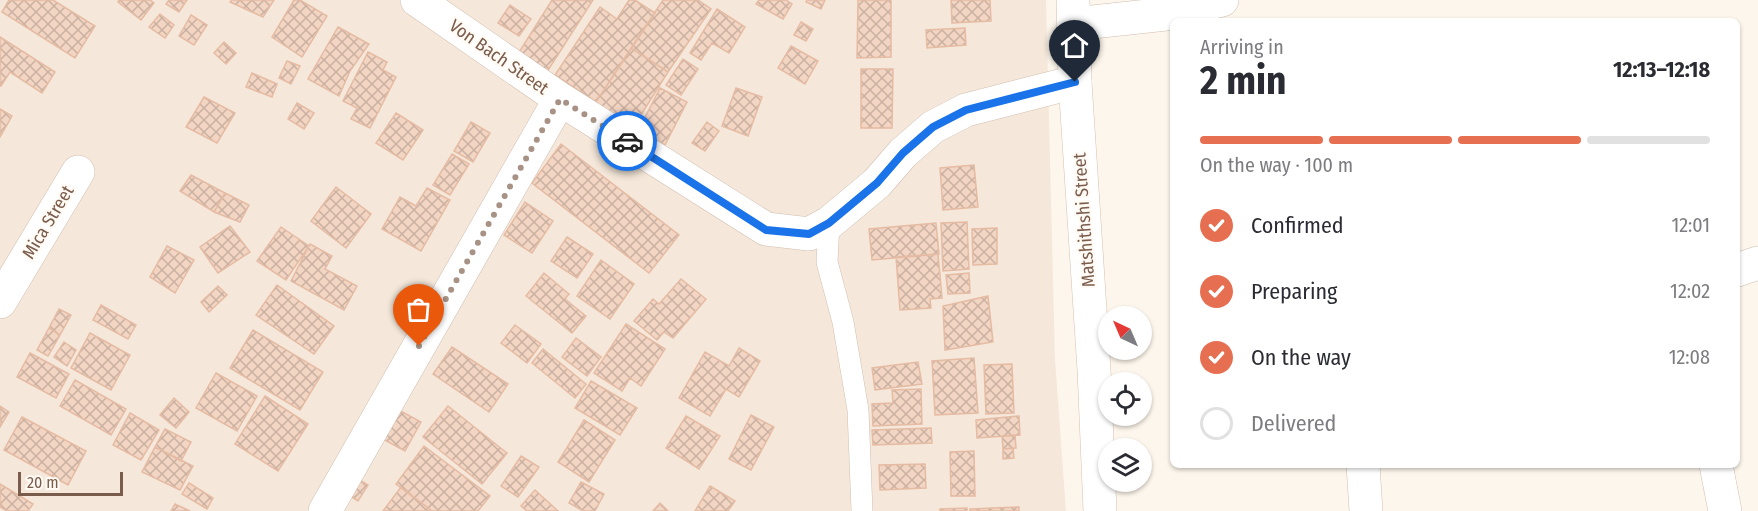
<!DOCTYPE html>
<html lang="en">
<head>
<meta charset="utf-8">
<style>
	:root { --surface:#fff; --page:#f2f2f3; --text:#2b2b33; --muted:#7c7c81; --line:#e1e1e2; --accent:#e76f51 }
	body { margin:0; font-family:"Fira Sans Condensed",sans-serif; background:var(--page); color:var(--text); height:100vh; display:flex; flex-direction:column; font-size:22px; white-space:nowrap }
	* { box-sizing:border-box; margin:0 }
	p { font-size:20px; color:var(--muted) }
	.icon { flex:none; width:33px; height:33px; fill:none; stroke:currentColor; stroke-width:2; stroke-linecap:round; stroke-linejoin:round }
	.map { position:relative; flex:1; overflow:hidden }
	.panel { position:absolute; left:1170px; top:18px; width:570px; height:450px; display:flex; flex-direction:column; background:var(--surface); border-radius:9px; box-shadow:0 2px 4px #0004 }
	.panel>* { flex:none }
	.needle { width:39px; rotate:316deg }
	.fabs { position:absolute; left:1098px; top:306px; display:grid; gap:12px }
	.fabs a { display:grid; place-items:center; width:54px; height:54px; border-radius:50%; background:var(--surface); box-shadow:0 2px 4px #0004; font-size:30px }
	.scale { position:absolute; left:18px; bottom:15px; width:105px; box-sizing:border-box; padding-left:6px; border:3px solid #7a5c4d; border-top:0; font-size:16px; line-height:21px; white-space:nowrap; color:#7a5c4d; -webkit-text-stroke:4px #fffaf3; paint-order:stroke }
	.pin { position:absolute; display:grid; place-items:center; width:51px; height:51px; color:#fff; margin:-62px -26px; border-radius:50% 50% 50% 0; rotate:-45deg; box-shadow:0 0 6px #0007 }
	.pin .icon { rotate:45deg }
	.courier { position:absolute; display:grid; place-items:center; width:60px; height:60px; margin:-30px; border:4px solid #1a73e8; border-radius:50%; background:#fff; color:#222; box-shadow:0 2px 8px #0007 }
	.head em { font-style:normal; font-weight:700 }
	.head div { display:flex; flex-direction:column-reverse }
	.head { display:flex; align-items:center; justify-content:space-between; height:102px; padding:0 30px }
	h1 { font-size:39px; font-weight:700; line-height:45px }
	.bar { display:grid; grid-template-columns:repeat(4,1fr); gap:9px 6px; align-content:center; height:72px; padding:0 30px }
	.bar i { height:8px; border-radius:4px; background:var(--line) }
	.bar .current { background:var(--accent) }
	.bar p { grid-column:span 4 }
	ol { padding:0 30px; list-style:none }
	li { display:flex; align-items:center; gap:18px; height:66px }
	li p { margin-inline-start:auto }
	li .icon { padding:6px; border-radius:50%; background:var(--accent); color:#fff; stroke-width:4 }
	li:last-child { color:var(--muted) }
	li i { width:33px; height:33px; border:3px solid var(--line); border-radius:50% }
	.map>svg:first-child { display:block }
	.residential { fill:#f5e8da }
	.building { fill:url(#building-cross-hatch); stroke:#e6bba3; stroke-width:1.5 }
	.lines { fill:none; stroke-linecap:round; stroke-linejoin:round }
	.lane-casing { stroke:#d1beb0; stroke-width:22 }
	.street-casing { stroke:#d1beb0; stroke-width:34 }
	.secondary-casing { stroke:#d6c0b0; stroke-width:34 }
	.lane { stroke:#fff; stroke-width:21 }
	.street { stroke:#fff; stroke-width:33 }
	.secondary { stroke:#fff; stroke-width:33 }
	.done { stroke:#a89285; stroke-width:6; stroke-dasharray:0 10.8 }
	.route { stroke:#1a73e8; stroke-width:8 }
	.labels { text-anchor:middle; stroke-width:4.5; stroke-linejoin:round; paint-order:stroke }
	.street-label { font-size:18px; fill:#7a5c4d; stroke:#fffaf3 }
</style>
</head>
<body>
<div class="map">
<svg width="1758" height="511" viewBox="0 0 1758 511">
	<defs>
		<pattern id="building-cross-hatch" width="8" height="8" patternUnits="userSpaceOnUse" patternTransform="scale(1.5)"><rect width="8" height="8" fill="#f3d5c3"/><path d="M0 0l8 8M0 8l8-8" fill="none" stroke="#cab0a1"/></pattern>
	</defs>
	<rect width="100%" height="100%" fill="#fdf6ec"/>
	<path class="residential" d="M0,0h1046l9,359 11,152h-1066z"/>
	<path class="building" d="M9,0h44l42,26 -20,32 -73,-46z
		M119,0h31l4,3 -13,17 -23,-18z
		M169,0h18l-8,12 -13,-8z
		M232,0h42l-11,17 -33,-15z
		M294,0h6l27,16 -25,41 -30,-20z
		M552,0h41l-48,75 -29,-18z
		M629,0h6l20,13 -59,89 -41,-27 45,-68 17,12z
		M663,0h35l13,9 -43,63 -37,-24z
		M759,0h27l6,4 -9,15 -27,-15z
		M807,0h18l-4,9 -15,-7z
		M858,0h33v57l-34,1z
		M951,0h39l1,21 -39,2z
		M510,5l21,14 -12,17 -21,-13z
		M717,9l28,18 -16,26 -17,-10 -11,17 -11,-7z
		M160,14l14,11 -9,13 -16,-11z
		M191,15l16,10 -13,20 -15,-9z
		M801,22l12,7 -7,12 -12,-6z
		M338,27l31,17 -19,27 -11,25 -31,-17z
		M965,28l1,17 -39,3 -1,-18z
		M0,37l55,35 -13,21 -32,-21 -9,14h-1z
		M224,42l12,11 -10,11 -12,-11z
		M791,46l27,15 -13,23 -27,-16z
		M631,48l37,24 -39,62 -33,-32z
		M368,52l19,10 -4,8 13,7 -26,51 -19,-9 6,-11 -14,-7z
		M683,59l15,10 -17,26 -15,-10z
		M287,61l13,5 -9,18 -12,-6z
		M861,69h32l-1,59h-31z
		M252,73l25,11 -5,13 -26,-10z
		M660,88l27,14 -22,43 -27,-14z
		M736,88l26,9 -14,39 -26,-10z
		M204,97l31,16 -18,30 -31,-16z
		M297,103l17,10 -10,16 -16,-10z
		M0,109l12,7 -12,21z
		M396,113l27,17 -20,30 -27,-17z
		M471,122l19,11 -17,29 -19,-11z
		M707,122l12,9 -14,20 -13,-8z
		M561,144l118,91 -30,38 -117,-90z
		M452,154l17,10 -19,31 -17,-10z
		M974,165l4,42 -35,3 -3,-42z
		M191,175l34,18 -11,19 -34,-21z
		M336,187l35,27 -25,34 -35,-27z
		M427,188l23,12 -29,51 -39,-22 18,-32 16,9z
		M225,193l24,12 -9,17 -26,-10z
		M525,202l28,19 -21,32 -28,-18z
		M967,222l2,47 -26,2 -2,-48z
		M936,223l3,31 -67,6 -3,-31z
		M230,226l20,26 -32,21 -18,-26z
		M281,227l28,19 -23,34 -29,-19z
		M997,228v36l-24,1 -1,-36z
		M567,237l26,17 -16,24 -26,-17z
		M310,244l22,12 -7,13 32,17 -13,24 -53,-29z
		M167,246l27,14 -19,33 -25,-16z
		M938,254l4,44 -12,1 1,9 -31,2 -4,-53z
		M601,260l33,24 -24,35 -33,-23z
		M544,273l25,21 -4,5 21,17 -14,17 -46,-37z
		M969,273l1,20 -22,1 -2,-19z
		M681,279l25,20 -33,39 -9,-6 -7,8 -23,-19 19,-22 6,5z
		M277,285l57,41 -20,28 -58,-39z
		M218,286l9,9 -18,17 -8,-10z
		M988,296l5,46 -48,8 -2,-44z
		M101,305l35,20 -8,14 -35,-19z
		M59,309l12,6 -11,20 -11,-7z
		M626,324l39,25 -24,37 -11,-8 -8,13 -28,-18z
		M515,325l26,19 -14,19 -26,-20z
		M49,328l11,7 -12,21 -11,-6z
		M253,330l70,42 -23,38 -70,-42z
		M90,333l40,22 -19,35 -40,-22z
		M576,338l25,19 -14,19 -25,-19z
		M64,342l12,8 -9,16 -13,-9z
		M452,347l56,37 -19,28 -56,-38z
		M739,348l21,13 -21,36 -13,-8 -16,27 -31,-18 26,-46 24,14z
		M543,349l43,35 -11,14 -43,-35z
		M30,353l39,21 -13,24 -39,-21z
		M974,358l4,55 -43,2 -3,-54z
		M918,362l4,22 -47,6 -3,-22z
		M1012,364l2,49 -28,1 -2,-49z
		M216,373l41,23 -20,35 -41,-23z
		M75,380l51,29 -15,26 -51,-29z
		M591,381l46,27 -17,27 -45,-27z
		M921,389l1,35 -49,2 -1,-22 21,-1 -1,-13z
		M265,396l43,28 -30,47 -43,-27z
		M174,398l15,14 -13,16 -16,-13z
		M0,406l9,6 -9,15z
		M448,406l59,47 -25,31 -59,-47z
		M395,408l26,14 -16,29 -26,-14z
		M130,413l29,17 -18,30 -28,-15z
		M751,415l23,12 -23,43 -22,-11z
		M686,416l34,20 -21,33 -33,-21z
		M1019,416l1,19 -43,3 -1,-18z
		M22,417l64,34 -18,34 -64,-35z
		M584,420l31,20 -26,42 -31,-20z
		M931,428l1,15 -59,2 -1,-15z
		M165,429l26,13 -10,19 -26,-14z
		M1015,435l1,13 -13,1 -1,-13z
		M424,446l66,50 -12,15h-46l-36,-27z
		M155,447l38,19 -13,24 -38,-18z
		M1013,448l1,10 -11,1v-10z
		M974,451l1,45h-24l-1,-44z
		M521,456l18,11 -21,30 -17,-11z
		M925,464l1,24 -46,2 -1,-25z
		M353,476l15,9 -10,16 -14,-9z
		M581,482l23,12 -9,17h-12l-14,-8z
		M189,483l24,15 -6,11 -25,-15z
		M0,484l33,20 -5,7h-21l-7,-4z
		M710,486l25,15 -7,10h-33z
		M401,487l31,24h-49z
		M535,490l23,21h-31l-6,-5z
		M660,503l8,8h-15z
		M175,504l15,7h-19z
		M1019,507v4h-49v-2z
		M967,508v3h-27v-2z"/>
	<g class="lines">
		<defs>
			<path id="lane" d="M829,223l-2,39 16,60 15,88 4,101"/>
			<path id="street" d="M417,0l143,99 206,130 43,5 20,-11 48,-40 26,-30 30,-26 33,-17 109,-28
				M1074,24l92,-10 56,-14
				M1737,270l21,-7
				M0,302l78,-130
				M1363,465l3,46
				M1716,465l9,46
				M325,511l235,-412"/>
			<path id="secondary" d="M1073,0l2,82 19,288 6,141"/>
		</defs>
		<use href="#lane" class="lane-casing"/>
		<use href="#street" class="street-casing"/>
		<use href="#secondary" class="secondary-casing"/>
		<use href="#lane" class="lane"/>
		<use href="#street" class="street"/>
		<use href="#secondary" class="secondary"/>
	</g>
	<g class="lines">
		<path class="done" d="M419,346l141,-247 67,42"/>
		<path class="route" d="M627,141l139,89 43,4 20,-11 48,-40 26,-30 30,-26 33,-17 109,-28"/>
	</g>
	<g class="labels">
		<g class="street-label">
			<text transform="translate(499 57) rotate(35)" y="6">Von Bach Street</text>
			<text transform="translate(1084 220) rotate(-94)" y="6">Matshithshi Street</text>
			<text transform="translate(48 222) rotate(-59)" y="6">Mica Street</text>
		</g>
	</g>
</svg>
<div class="fabs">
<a><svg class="needle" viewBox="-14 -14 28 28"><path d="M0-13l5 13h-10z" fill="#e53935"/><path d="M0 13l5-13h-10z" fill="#7c7c81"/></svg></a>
<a><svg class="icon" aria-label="locate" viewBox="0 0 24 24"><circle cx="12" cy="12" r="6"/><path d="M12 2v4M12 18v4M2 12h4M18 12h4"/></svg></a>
<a><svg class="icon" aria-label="layers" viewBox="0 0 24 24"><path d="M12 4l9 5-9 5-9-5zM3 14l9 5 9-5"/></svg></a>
</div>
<div class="scale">20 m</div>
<div class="pin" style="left:419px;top:346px;background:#ea580c"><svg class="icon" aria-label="bag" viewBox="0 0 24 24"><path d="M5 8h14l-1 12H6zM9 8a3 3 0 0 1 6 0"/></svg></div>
<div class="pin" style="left:1075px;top:82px;background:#1f2937"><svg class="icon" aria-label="home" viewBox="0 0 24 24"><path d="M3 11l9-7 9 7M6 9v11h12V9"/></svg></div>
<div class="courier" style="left:627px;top:141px"><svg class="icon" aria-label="car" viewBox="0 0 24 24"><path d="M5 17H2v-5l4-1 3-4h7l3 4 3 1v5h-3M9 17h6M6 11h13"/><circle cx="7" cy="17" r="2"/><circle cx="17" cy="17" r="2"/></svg></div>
<section class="panel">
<div class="head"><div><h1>2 min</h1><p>Arriving in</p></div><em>12:13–12:18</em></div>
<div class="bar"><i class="current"></i><i class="current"></i><i class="current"></i><i></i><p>On the way · 100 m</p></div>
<ol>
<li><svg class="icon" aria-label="check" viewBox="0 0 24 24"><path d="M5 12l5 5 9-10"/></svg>Confirmed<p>12:01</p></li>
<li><svg class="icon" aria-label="check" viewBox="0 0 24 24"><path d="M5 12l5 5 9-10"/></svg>Preparing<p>12:02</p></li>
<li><svg class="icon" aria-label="check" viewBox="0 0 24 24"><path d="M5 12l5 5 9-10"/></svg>On the way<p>12:08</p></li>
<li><i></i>Delivered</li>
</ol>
</section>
</div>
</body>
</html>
